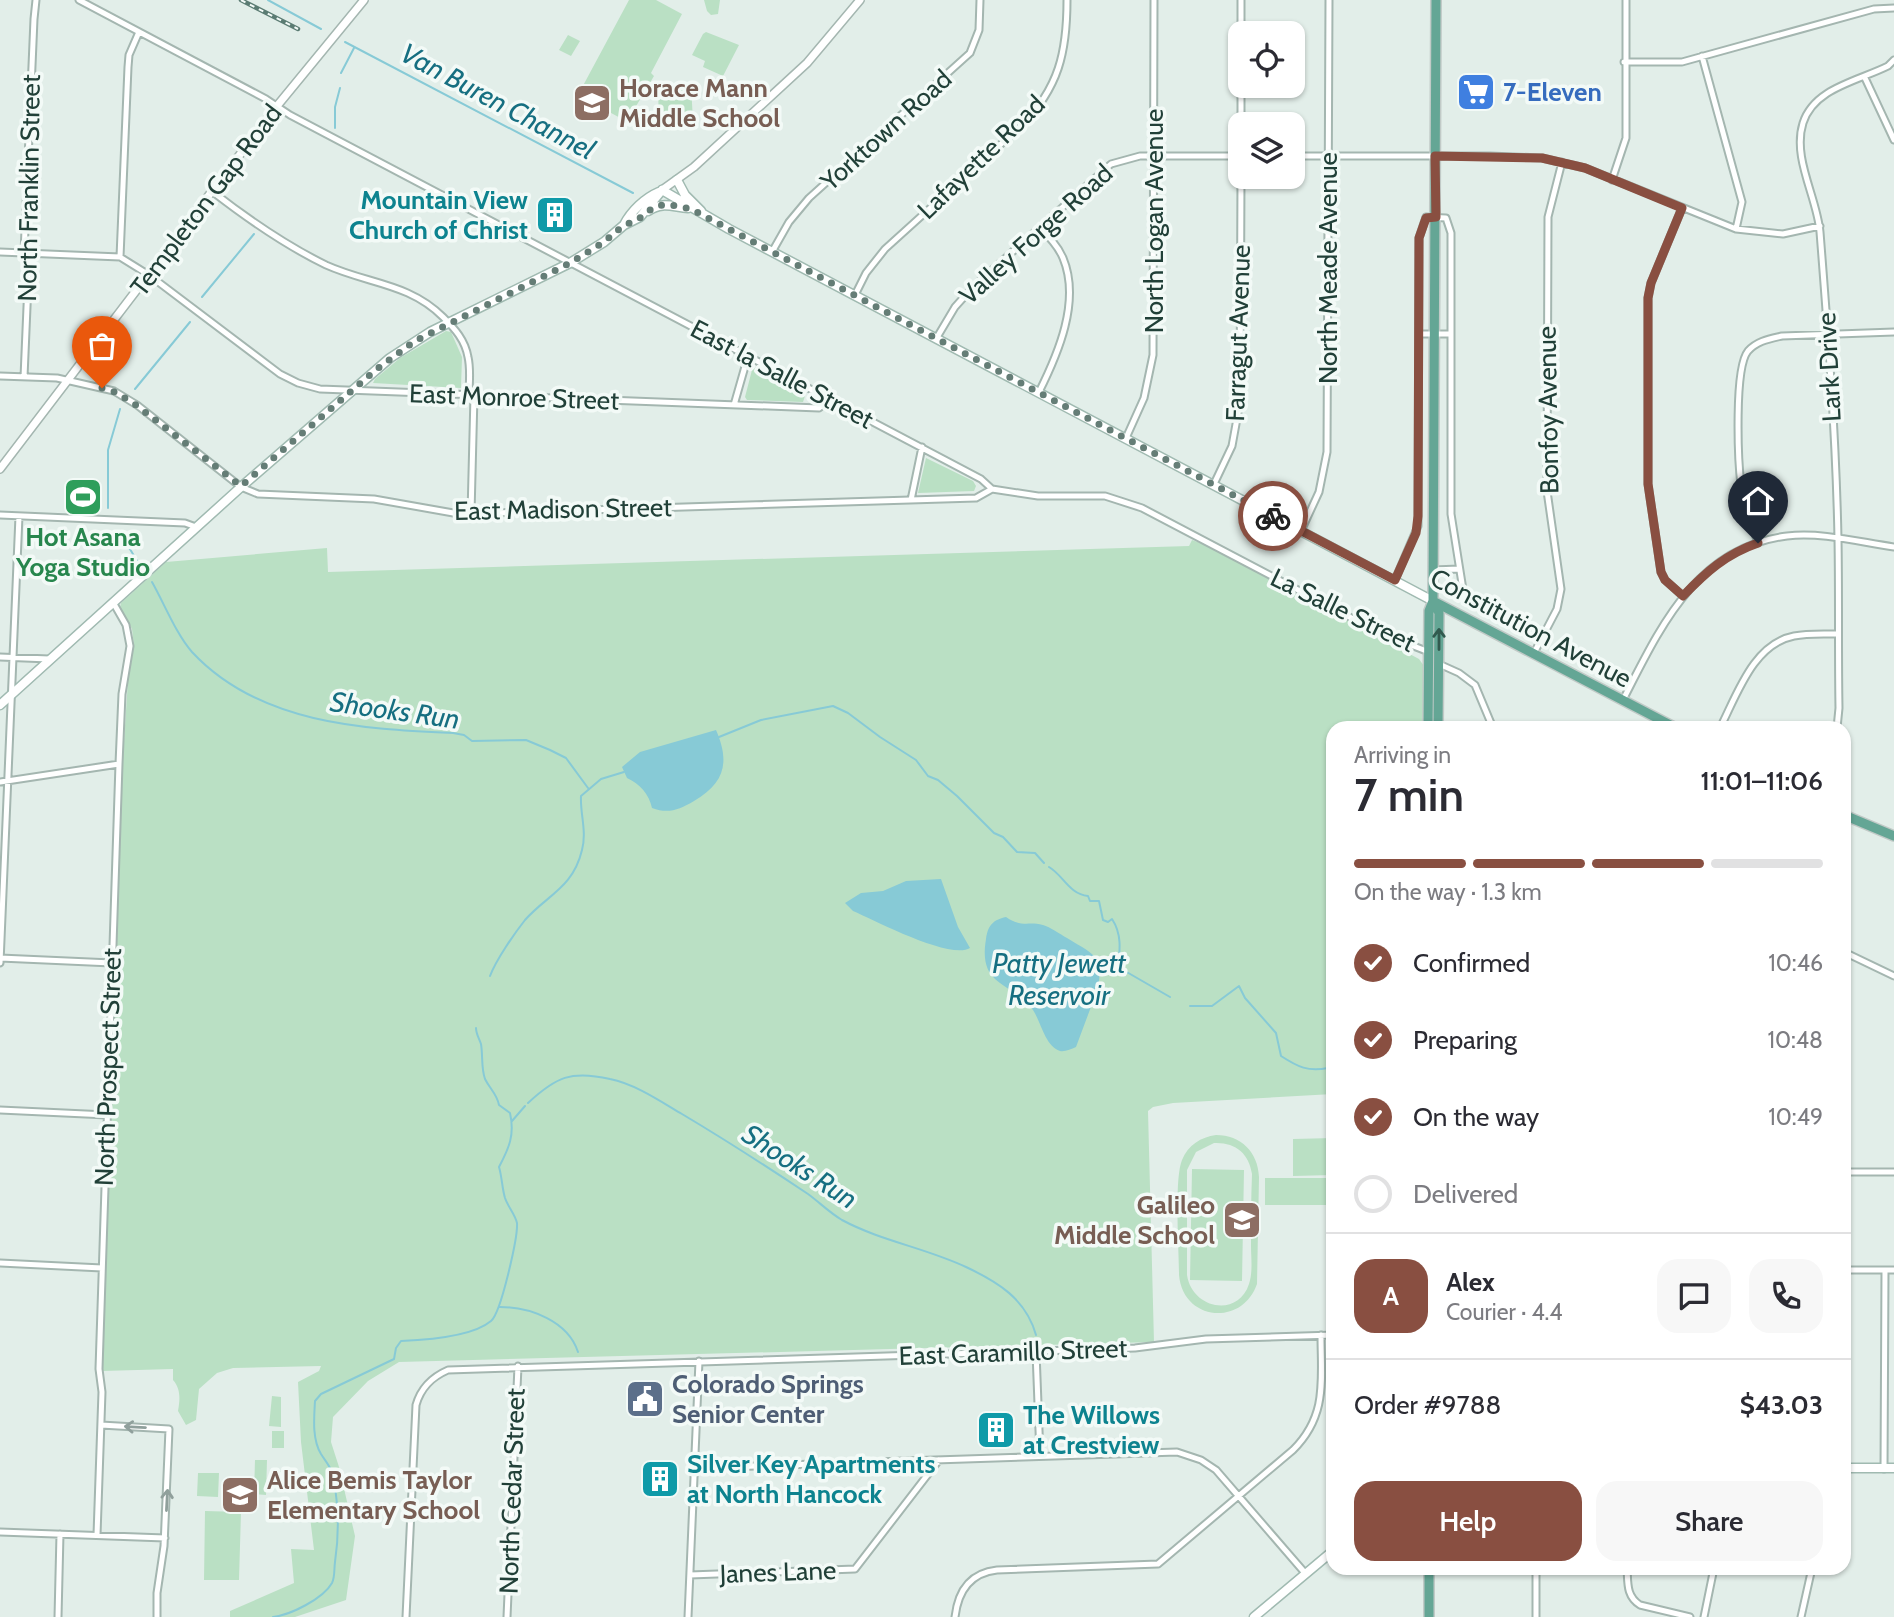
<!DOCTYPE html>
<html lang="en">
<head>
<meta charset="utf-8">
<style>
	:root { --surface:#fff; --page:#f7f7f7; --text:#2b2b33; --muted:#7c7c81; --line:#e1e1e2; --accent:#894f41 }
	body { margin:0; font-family:Cabin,sans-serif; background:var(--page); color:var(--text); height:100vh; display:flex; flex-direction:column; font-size:26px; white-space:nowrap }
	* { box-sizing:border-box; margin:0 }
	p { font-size:23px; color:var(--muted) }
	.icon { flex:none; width:38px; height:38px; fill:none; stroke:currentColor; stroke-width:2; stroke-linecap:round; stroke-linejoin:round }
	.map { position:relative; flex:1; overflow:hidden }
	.panel { position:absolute; left:1326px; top:721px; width:525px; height:854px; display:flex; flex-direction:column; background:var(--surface); border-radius:21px; box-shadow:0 2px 5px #0004 }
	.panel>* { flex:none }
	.buttons { position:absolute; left:1228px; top:21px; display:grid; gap:14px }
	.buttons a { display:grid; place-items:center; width:77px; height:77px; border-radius:14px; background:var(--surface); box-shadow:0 2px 5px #0004; font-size:35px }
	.pin { position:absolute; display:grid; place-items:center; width:60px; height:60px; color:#fff; margin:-72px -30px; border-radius:50% 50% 50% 0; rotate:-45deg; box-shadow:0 0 7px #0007 }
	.pin .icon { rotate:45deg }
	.courier { position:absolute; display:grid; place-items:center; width:70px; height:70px; margin:-35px; border:5px solid #894f41; border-radius:50%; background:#fff; color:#222; box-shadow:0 2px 9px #0007 }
	.headline em { font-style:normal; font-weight:600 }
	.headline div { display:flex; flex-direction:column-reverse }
	.headline { display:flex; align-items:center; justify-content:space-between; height:119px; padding:0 28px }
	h1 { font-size:46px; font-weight:600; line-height:52px }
	.bar { display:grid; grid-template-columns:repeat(4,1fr); gap:10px 7px; align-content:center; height:84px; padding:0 28px }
	.bar i { height:9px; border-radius:5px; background:var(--line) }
	.bar .selected { background:var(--accent) }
	.bar p { grid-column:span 4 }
	.line { display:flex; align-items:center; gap:18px; padding:0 28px; border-top:2px solid var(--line) }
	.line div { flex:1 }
	.round { display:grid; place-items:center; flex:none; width:74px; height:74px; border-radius:21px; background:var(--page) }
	ol { padding:0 28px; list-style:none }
	li { display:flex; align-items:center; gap:21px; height:77px }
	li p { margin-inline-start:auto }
	li .icon { padding:7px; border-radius:50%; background:var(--accent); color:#fff; stroke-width:4 }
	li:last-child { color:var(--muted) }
	li i { width:38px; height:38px; border:4px solid var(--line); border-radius:50% }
	.primary-button { display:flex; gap:14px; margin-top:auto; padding:14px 28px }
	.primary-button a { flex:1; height:80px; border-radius:21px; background:var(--accent); color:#fff; font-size:28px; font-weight:600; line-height:80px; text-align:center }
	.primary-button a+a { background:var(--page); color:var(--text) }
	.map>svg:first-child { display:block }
	.green { fill:#bae0c4; fill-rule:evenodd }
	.water { fill:#87cad6 }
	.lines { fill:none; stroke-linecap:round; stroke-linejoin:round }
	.stream { stroke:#87cad6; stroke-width:2 }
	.minor-casing { stroke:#a4b6b0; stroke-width:9 }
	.tertiary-casing { stroke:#a4b6b0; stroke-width:10 }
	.secondary-casing { stroke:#a0bab1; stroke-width:11 }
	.primary-casing { stroke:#c1cac7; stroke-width:12 }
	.minor { stroke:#fff; stroke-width:5 }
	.tertiary { stroke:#fff; stroke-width:7 }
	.secondary { stroke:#fff; stroke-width:8 }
	.primary { stroke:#64a695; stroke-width:9 }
	.rail-casing { stroke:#5b7c73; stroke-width:4.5 }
	.rail { stroke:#f3faf7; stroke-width:2; stroke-dasharray:5; stroke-linecap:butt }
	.oneway { stroke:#325a4f }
	.oneway2 { stroke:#90a09c }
	.done { stroke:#657d76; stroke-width:7; stroke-dasharray:0 12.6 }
	.route { stroke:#894f41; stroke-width:9 }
	.labels { text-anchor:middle; stroke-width:7; stroke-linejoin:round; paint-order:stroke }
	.education-label { font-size:26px; font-weight:bold; fill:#785e54; stroke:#f3faf7; text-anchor:start }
	.shop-label { font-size:26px; font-weight:bold; fill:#366cbe; stroke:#f3faf7; text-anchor:start }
	.street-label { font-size:26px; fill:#214038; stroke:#f3faf7 }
	.culture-label { font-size:26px; font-weight:bold; fill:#0d838f; stroke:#f3faf7; text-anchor:start }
	.leisure-label { font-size:26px; font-weight:bold; fill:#27864d; stroke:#f3faf7 }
	.service-label { font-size:26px; font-weight:bold; fill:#4e5e75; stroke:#f3faf7; text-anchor:start }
	.water-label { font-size:28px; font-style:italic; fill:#166f81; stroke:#f3faf7 }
</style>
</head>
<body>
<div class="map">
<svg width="1894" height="1617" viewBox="0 0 1894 1617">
	<rect width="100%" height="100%" fill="#e2eee9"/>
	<path class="green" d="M629,0h27l26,14 -31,59 3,3 -25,42 -5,2 -46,-25z
		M704,0h16l-2,14 -7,1 -4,-4z
		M706,32l33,13 -16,31 -20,-9 2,-6 -13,-6 11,-21z
		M568,35l12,6 -9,15 -12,-6z
		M677,85h14l2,36 -34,-2 -1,-27 19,-1z
		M446,331l5,1 11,25 -1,31 -88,-5 2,-4 25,-21z
		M756,367l47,25 2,4 -2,6 -56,-2 -2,-3 7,-27z
		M926,458l47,23 3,5 -2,5 -56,2z
		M1192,540l14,5 213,114 5,7v62h-90l-1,366 -160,9 -20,4 -5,4 6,231 -755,20 -31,19 -35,36 -2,25 8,25 16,69 -9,64 -51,17h-65v-6l64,-28 -3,-34 23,1 -13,-108 -3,-60 21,-11 2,-5 -88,2 -16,5 -18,16 -3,31 -10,5 -8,-14c2,-11 3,-22 -5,-31v-11l-71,2 20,-599 6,-92 6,-34 -2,-17 -12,-22 1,-4 45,-41 161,-14 1,24 861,-26z
		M1216,1135c25,0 42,17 43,42l-2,107c-15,43 -74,37 -78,-9 0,-25 -5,-96 3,-115 6,-15 19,-23 34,-25zM1214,1143c21,-1 35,10 38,31 -1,24 -1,48 -1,72 0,12 2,26 -2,38 -11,34 -57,25 -62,-9v-105l9,-18z
		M1333,1138v37l-40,1v-37z
		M1192,1169l52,1 -2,111 -52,-1z
		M1265,1178h68v27h-68z
		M272,1396l9,1v30l-12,-1z
		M272,1431h12v17h-12z
		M255,1460h12l-1,35 -12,-1z
		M279,1471l17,1 -2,13 -17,-1z
		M198,1473h21l-1,24 -21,-1z
		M205,1511l36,1 -2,68h-35z"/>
	<path class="water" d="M716,730c14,32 9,53 -22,71 -15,9 -26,13 -42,7 -3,-14 -12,-24 -25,-30l-5,-11 18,-15z
		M941,879l17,48 12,21c-20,12 -94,-27 -117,-37l-8,-8 16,-10 22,-2 23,-10z
		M1006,917c16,11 22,4 37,8 7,2 17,9 24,13 25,16 37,16 31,50l-22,59c-5,2 -11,5 -16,4 -15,-5 -19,-29 -27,-41 -23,-30 -55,-23 -47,-71 2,-14 7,-19 20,-22z"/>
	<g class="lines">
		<path class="stream" d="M268,0l53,29
			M345,42l288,151
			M341,73l13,-25
			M335,128v-21l5,-19
			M202,297l52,-63
			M135,389l55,-67
			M108,508v-58l12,-41
			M119,531l20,33
			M152,582c12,21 24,52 40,70 67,72 170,77 261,81l11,2 8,6 54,-1 24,10 16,8 22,30
			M719,737l42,-17 72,-14 15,7 32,24 36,23 12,16 10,4 19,16 37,37 9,4 14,15 18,1 9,10
			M1049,867c14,8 20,27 39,29l2,5h9l4,19 5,2 4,-3c10,15 8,31 6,48l52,30
			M490,976c6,-16 24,-42 35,-56 22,-25 48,-32 57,-70 5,-19 -2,-36 -1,-54l20,-17 23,-7
			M1190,1006h22l27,-20 6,12 31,35 5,23c17,11 27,16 47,12l6,7
			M528,1103c28,-26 43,-33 82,-24 25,5 50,22 72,35 42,25 84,52 126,80 11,8 22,19 34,26 39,21 84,28 124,47 32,15 60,32 70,68
			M512,1121l13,-15
			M500,1307c30,0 68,14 78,45
			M273,1617c17,-2 50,-18 59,-34 3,-6 2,-14 3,-21 4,-27 4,-53 -1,-80 -2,-14 -6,-17 -13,-28 -9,-15 -7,-36 -6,-53l6,-7 73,-35 2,-11 5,-7c24,-1 71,-4 90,-20 10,-8 27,-84 26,-98 -2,-9 -9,-16 -12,-25 -3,-10 -3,-21 -6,-31 10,-19 16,-32 11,-54l-11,-8c-2,-11 -9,-16 -14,-26 -4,-11 -2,-23 -4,-35 -2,-6 -5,-10 -5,-16"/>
		<defs>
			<path id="minor" d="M79,0l187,99 24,16 691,364 11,10
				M1241,33v-33
				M1702,56l40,146 -6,27
				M1624,62h58l192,-53 20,-1
				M1865,78l29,62
				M1241,124v-38
				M1293,156h197l52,2 43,10 151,61 47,5 37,-8
				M1612,180l14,-42v-138
				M213,192c36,28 72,53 113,73 42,19 83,18 117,52 12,12 22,23 25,40 3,13 1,26 1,38
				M1682,208l-31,75 -3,15v186l13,88 4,8 18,16
				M0,252l120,5 29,18 131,99 18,9 22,6 499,19 11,-9
				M772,252l17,-30 20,-24 161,-145 9,-23 1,-30
				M120,257l8,-190 1,-12 10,-23
				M855,295l11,-22 19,-24 136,-123c38,-38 46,-74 46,-126
				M1419,334h32
				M936,339l19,-32 18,-20 138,-123 29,-8h101
				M0,376l57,2 57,13 23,14 104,82 17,7 116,5 85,15 517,-16 16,-9 46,7h67l37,12 238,125 49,19
				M24,377l5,-117 -5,-7 10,-234 2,-19
				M1039,392c19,-38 42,-91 24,-134 -5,-12 -14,-21 -23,-30
				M734,405l14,-49
				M1126,438l18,-40 9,-43 1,-355
				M1214,484l18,-38 8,-44 1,-225
				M911,500l11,-53
				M471,514l3,-119
				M0,515l185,8 11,4
				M1301,531l18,-39 8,-40 2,-452
				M1758,543c-6,-19 -14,-38 -17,-58 -3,-24 -7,-117 7,-134 9,-10 21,-12 34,-15l112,-4
				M1433,570l26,-1
				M1395,580l23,-54 1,-288 7,-21 20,1 5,15v281l13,82
				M1534,653l23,-44 4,-20 -14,-98 1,-274 14,-55
				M0,657l49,2
				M1439,664l20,9 16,12 18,43
				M1623,700c37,-72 73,-153 164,-164 35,-4 72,6 107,11
				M1720,728c17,-33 33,-84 74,-92 14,-3 30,-2 44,-2
				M1837,728l2,-20c-1,-56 0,-113 -1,-169 -2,-103 -10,-205 -18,-307 -3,-35 -28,-74 -17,-109 11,-35 55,-42 85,-57l6,-6
				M0,782l119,-18
				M1844,952l50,24
				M0,958l112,5
				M0,963l19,-447
				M0,1110l107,5
				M1844,1172h50
				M0,1263l102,5
				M1844,1270h50
				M1036,1352l4,104
				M101,1425l68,4 -5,117 -7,47v24
				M695,1468l482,-16 24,8 15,10 89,103
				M1884,1469l1,-199
				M0,1532l165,6
				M97,1535l5,-143 -3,-23 20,-605 3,-70 8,-48 -4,-21 -12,-21
				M1627,1568c1,15 -1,28 13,37l50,12
				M690,1575l165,-6 84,-109
				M58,1617l2,-83
				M406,1617l10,-212c5,-18 16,-28 32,-35l687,-22 71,-9 128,-4
				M507,1617l11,-251
				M688,1617l11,-256
				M955,1617c3,-26 15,-44 42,-47l161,-6 135,-114c35,-35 28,-70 28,-115
				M1536,1617v-49
				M1704,1617l10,-49
				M1801,1617l11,-49"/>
			<path id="tertiary" d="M662,190l32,-23 113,-104 53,-63
				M0,469l277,-363 87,-106"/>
			<path id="secondary" d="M677,180l8,15 16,16
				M662,190l67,39 704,372
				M648,211c14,-10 25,-4 40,-3
				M624,225c7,-14 21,-27 35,-33
				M0,705l241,-218 149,-129 40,-26 140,-69 34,-21 20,-17 16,-8 22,-27
				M1844,1468h50
				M1254,1617l80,-67"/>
			<path id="primary" d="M1433,601l243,127
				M1433,601l6,12 -1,115
				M1428,728l1,-117 4,-10 3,-601
				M1844,815l50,21
				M1429,1617v-49"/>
		</defs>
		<use href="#minor" class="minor-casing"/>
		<use href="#tertiary" class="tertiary-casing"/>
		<use href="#secondary" class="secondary-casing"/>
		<use href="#primary" class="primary-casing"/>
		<use href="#minor" class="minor"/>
		<use href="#tertiary" class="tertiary"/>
		<use href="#secondary" class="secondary"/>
		<use href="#primary" class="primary"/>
		<defs>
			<path id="rail" d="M241,0l57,29"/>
		</defs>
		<use href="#rail" class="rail-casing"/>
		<use href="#rail" class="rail"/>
	</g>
	<defs><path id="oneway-shaft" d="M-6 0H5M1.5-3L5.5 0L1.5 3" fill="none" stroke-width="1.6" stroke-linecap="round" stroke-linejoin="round" transform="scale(1.75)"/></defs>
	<use class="oneway" href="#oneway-shaft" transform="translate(1439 639) rotate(-90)"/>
	<g class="oneway2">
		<use href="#oneway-shaft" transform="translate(135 1427) rotate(-177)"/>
		<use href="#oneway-shaft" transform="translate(167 1500) rotate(-87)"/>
	</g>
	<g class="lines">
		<path class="done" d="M102,388l13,4 21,13 105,81 136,-117 38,-28 155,-78 34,-21 20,-17 12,-4 18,-14 13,-3 24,5 582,307"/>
		<path class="route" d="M1273,516l122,64 21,-47 2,-17 1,-278 7,-20 10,-1 -1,-61 107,2 43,10 97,40 -31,75 -3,15v186l13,88 4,8 18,16c23,-24 43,-42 75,-53"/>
	</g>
	<defs>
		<symbol id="supermarket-square" viewBox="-11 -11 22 22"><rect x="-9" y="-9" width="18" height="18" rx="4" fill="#3f7fe0" stroke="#f3faf7"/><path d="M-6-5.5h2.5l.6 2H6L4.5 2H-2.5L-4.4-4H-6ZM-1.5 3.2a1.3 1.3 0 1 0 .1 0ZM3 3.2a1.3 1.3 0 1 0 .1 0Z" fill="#fff"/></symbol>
		<symbol id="school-square" viewBox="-11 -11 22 22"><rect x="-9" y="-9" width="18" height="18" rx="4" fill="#8d6e63" stroke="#f3faf7"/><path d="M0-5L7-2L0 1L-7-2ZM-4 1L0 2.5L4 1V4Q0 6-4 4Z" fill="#fff"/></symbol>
		<symbol id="building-square" viewBox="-11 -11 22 22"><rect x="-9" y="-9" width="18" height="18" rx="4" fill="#0f9aa8" stroke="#f3faf7"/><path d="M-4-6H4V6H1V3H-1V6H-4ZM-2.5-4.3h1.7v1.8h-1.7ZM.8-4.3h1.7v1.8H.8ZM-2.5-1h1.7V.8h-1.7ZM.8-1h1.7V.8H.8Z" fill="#fff"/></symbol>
		<symbol id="stadium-square" viewBox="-11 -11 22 22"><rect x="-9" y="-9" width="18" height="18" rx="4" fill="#2e9e5b" stroke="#f3faf7"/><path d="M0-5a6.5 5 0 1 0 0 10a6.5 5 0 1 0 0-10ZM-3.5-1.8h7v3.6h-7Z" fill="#fff"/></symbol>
		<symbol id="civic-square" viewBox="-11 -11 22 22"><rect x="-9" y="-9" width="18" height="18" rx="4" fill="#5c6f8a" stroke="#f3faf7"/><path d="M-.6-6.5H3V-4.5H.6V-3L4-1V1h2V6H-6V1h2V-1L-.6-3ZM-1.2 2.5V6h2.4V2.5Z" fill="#fff"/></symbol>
	</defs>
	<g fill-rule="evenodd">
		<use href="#supermarket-square" x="1454" y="70" width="44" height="44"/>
		<use href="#school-square" x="570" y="81" width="44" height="44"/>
		<use href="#building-square" x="533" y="193" width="44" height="44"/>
		<use href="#stadium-square" x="61" y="475" width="44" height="44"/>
		<use href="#school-square" x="1220" y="1198" width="44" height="44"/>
		<use href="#civic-square" x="623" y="1377" width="44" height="44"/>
		<use href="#building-square" x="974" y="1408" width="44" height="44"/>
		<use href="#building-square" x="638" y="1457" width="44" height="44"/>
		<use href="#school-square" x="218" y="1473" width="44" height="44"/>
	</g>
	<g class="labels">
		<g class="education-label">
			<text x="619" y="97">Horace Mann<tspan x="619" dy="30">Middle School</tspan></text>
			<text x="1215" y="1214" text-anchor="end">Galileo<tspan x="1215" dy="30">Middle School</tspan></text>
			<text x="267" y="1489">Alice Bemis Taylor<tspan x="267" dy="30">Elementary School</tspan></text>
		</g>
		<g class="shop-label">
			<text x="1503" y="101">7-Eleven</text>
		</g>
		<g class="street-label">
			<text transform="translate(886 130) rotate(-42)" y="9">Yorktown Road</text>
			<text transform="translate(981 157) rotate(-44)" y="9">Lafayette Road</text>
			<text transform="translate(29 188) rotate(-89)" y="9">North Franklin Street</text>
			<text transform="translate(206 200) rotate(-53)" y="9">Templeton Gap Road</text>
			<text transform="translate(1154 221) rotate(-90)" y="9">North Logan Avenue</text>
			<text transform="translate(1036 234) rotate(-42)" y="9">Valley Forge Road</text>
			<text transform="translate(1328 268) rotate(-90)" y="9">North Meade Avenue</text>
			<text transform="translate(1238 333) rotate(-88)" y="9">Farragut Avenue</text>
			<text transform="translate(1829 367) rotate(-93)" y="9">Lark Drive</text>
			<text transform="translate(782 374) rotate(28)" y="9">East la Salle Street</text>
			<text transform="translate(514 397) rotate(2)" y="9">East Monroe Street</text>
			<text transform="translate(1548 410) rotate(-91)" y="9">Bonfoy Avenue</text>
			<text transform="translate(563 509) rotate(-1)" y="9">East Madison Street</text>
			<text transform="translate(1343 610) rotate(26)" y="9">La Salle Street</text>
			<text transform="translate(1531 628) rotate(28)" y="9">Constitution Avenue</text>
			<text transform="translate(108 1067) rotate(-88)" y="9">North Prospect Street</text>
			<text transform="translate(1013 1352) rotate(-2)" y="9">East Caramillo Street</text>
			<text transform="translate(512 1491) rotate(-88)" y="9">North Cedar Street</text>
			<text transform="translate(778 1572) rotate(-2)" y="9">Janes Lane</text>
		</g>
		<g class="culture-label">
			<text x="528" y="209" text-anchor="end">Mountain View<tspan x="528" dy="30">Church of Christ</tspan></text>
			<text x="1023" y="1424">The Willows<tspan x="1023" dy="30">at Crestview</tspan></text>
			<text x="687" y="1473">Silver Key Apartments<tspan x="687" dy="30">at North Hancock</tspan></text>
		</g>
		<g class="leisure-label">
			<text x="83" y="546">Hot Asana<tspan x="83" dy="30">Yoga Studio</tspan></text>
		</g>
		<g class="service-label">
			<text x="672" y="1393">Colorado Springs<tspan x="672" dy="30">Senior Center</tspan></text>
		</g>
		<g class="water-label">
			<text transform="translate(498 101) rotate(28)" y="10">Van Buren Channel</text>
			<text transform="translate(395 710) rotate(8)" y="10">Shooks Run</text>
			<text x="1059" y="973">Patty Jewett<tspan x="1059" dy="32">Reservoir</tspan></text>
			<text transform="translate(800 1166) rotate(33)" y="10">Shooks Run</text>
		</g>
	</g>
</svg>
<div class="buttons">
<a><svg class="icon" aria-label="locate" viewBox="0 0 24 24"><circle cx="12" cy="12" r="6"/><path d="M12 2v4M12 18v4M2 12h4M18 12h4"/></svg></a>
<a><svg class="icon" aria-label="layers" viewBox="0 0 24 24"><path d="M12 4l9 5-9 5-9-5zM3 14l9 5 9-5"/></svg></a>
</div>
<div class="pin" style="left:102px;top:388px;background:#ea580c"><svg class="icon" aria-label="bag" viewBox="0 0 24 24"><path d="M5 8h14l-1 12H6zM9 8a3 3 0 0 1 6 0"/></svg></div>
<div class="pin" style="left:1758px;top:543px;background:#1f2937"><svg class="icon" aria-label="home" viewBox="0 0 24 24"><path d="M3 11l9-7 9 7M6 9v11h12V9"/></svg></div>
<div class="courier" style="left:1273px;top:516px"><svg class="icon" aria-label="bike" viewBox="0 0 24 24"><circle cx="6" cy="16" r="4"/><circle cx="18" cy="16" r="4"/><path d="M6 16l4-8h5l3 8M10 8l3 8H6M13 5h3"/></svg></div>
<section class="panel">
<div class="headline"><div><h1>7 min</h1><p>Arriving in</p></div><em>11:01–11:06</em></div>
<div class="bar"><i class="selected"></i><i class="selected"></i><i class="selected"></i><i></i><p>On the way · 1.3 km</p></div>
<ol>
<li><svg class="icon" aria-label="check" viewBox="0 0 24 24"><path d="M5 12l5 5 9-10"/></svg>Confirmed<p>10:46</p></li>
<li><svg class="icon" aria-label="check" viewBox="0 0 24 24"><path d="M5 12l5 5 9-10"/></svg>Preparing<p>10:48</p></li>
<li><svg class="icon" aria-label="check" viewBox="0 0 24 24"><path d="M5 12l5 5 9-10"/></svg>On the way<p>10:49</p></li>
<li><i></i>Delivered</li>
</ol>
<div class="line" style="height:126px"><b class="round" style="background:var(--accent);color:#fff">A</b><div><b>Alex</b><p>Courier · 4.4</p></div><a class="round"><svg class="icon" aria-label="chat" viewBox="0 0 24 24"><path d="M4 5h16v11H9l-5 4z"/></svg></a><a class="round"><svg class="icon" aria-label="phone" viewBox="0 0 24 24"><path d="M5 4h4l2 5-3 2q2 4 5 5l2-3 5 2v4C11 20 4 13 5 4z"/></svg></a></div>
<div class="line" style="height:91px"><div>Order #9788</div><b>$43.03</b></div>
<div class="primary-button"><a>Help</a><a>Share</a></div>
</section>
</div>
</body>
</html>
